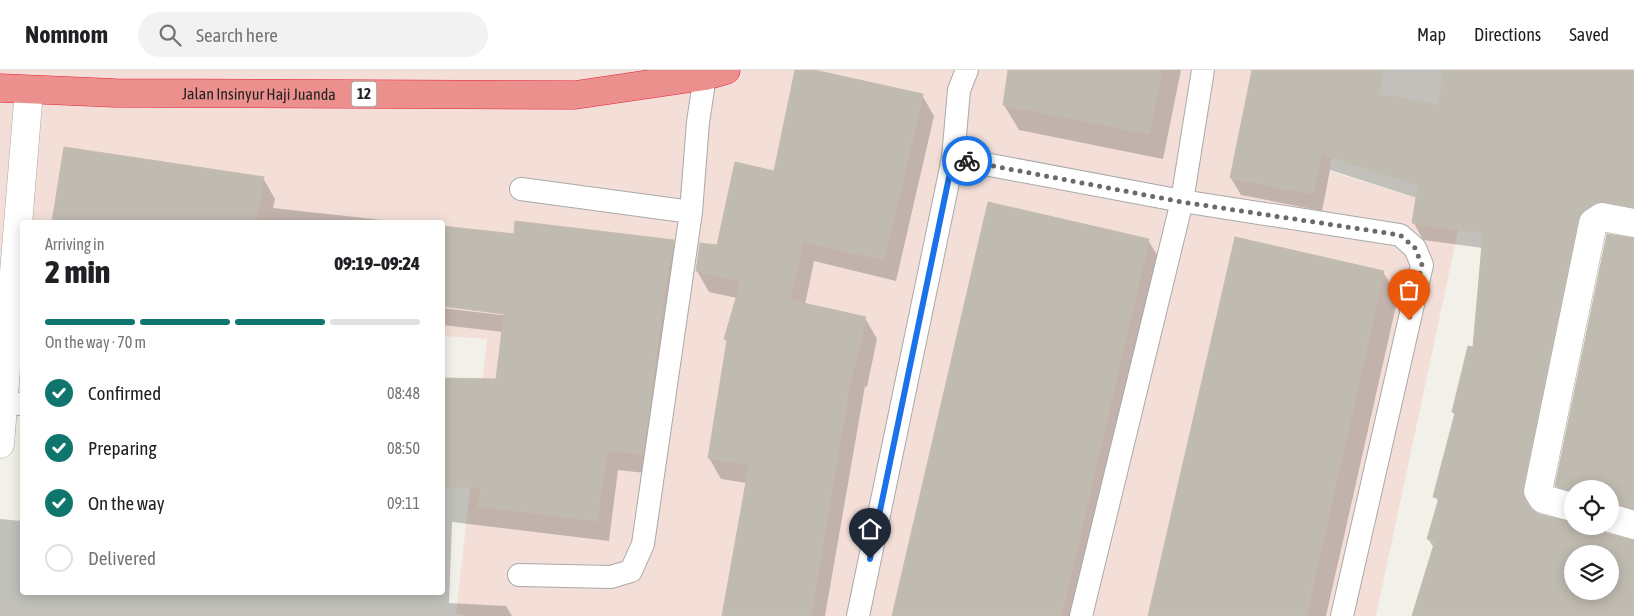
<!DOCTYPE html>
<html lang="en">
<head>
<meta charset="utf-8">
<style>
	:root { --surface:#fff; --page:#f2f2f2; --text:#202124; --muted:#757577; --line:#e0e0e0; --accent:#0f766e }
	body { margin:0; font-family:"Asap Condensed",sans-serif; background:var(--page); color:var(--text); height:100vh; display:flex; flex-direction:column; font-size:19px; white-space:nowrap }
	* { box-sizing:border-box; margin:0 }
	p { font-size:16px; color:var(--muted) }
	.icon { flex:none; width:28px; height:28px; fill:none; stroke:currentColor; stroke-width:2; stroke-linecap:round; stroke-linejoin:round }
	.map { position:relative; flex:1; overflow:hidden }
	.panel { position:absolute; left:20px; top:150px; width:425px; height:375px; display:flex; flex-direction:column; background:var(--surface); border-radius:5px; box-shadow:0 2px 12px #0003 }
	.panel>* { flex:none }
	.controls { position:absolute; left:1564px; top:410px; display:grid; gap:10px }
	.controls a { display:grid; place-items:center; width:55px; height:55px; border-radius:50%; background:var(--surface); box-shadow:0 2px 12px #0003; font-size:25px }
	.pin { position:absolute; display:grid; place-items:center; width:42px; height:42px; color:#fff; margin:-51px -21px; border-radius:50% 50% 50% 0; rotate:-45deg; box-shadow:0 0 5px #0007 }
	.pin .icon { rotate:45deg }
	.courier { position:absolute; display:grid; place-items:center; width:50px; height:50px; margin:-25px; border:4px solid #1a73e8; border-radius:50%; background:#fff; color:#222; box-shadow:0 1px 6px #0007 }
	.head em { font-style:normal; font-weight:800 }
	.head div { display:flex; flex-direction:column-reverse }
	.head { display:flex; align-items:center; justify-content:space-between; height:85px; padding:0 25px }
	h1 { font-size:32px; font-weight:800; line-height:38px }
	.bar { display:grid; grid-template-columns:repeat(4,1fr); gap:8px 5px; align-content:center; height:60px; padding:0 25px }
	.bar i { height:6px; border-radius:4px; background:var(--line) }
	.bar .current { background:var(--accent) }
	.bar p { grid-column:span 4 }
	ol { padding:0 25px; list-style:none }
	li { display:flex; align-items:center; gap:15px; height:55px }
	li p { margin-inline-start:auto }
	li .icon { padding:5px; border-radius:50%; background:var(--accent); color:#fff; stroke-width:4 }
	li:last-child { color:var(--muted) }
	li i { width:28px; height:28px; border:2px solid var(--line); border-radius:50% }
	header { display:flex; align-items:center; gap:30px; box-sizing:border-box; height:70px; padding:0 25px; background:var(--surface); border-bottom:1px solid var(--line) }
	header strong { font-size:24px }
	nav { display:flex; gap:28px; margin-inline-start:auto; font-size:18px }
	.search { width:350px; height:45px; background:var(--page); display:flex; align-items:center; gap:12px; box-sizing:border-box; padding:0 18px; border-radius:28px; color:var(--muted); font-size:19px }
	.map>svg:first-child { display:block }
	.commercial { fill:#f3dfd8 }
	.shadow { fill:#0003; fill-rule:evenodd }
	.building { fill:#c0bbb1; stroke:#c5bcaa; fill-rule:evenodd }
	.lines { fill:none; stroke-linecap:round; stroke-linejoin:round }
	.lane-casing { stroke:#a9a9a9; stroke-width:24 }
	.street-casing { stroke:#a9a9a9; stroke-width:29 }
	.highway-casing { stroke:#e5213b; stroke-width:29 }
	.lane { stroke:#fff; stroke-width:22 }
	.street { stroke:#fff; stroke-width:28 }
	.highway { stroke:#ec908e; stroke-width:28 }
	.done { stroke:#6b6a68; stroke-width:5; stroke-dasharray:0 9 }
	.route { stroke:#1a73e8; stroke-width:6 }
	.labels { text-anchor:middle; stroke-width:4; stroke-linejoin:round; paint-order:stroke }
	.shield { fill:#fff; stroke:#646464; stroke-width:1 }
	.shield-label { font-size:15px; font-weight:bold; fill:#222 }
	.street-label { font-size:16px; fill:#222; stroke:#fff }
</style>
</head>
<body>
<header>
<strong>Nomnom</strong>
<div class="search"><svg class="icon" aria-label="search" viewBox="0 0 24 24"><circle cx="10" cy="10" r="6"/><path d="M15 15l6 6"/></svg>Search here</div>
<nav><a>Map</a><a>Directions</a><a>Saved</a></nav>
</header>
<div class="map">
<svg width="1634" height="546" viewBox="0 0 1634 546">
	<rect width="100%" height="100%" fill="#f2f1e9"/>
	<path class="commercial" d="M0,0h1349l-20,101 133,41 -86,404h-905l-15,-2 31,-275 -44,-3 -1,-114h-420v143l-22,-3z"/>
	<path class="shadow" d="M797,0h11l114,25 12,21 -38,165 -82,-20 -9,44 60,13 12,21 -10,48 -2,-1 -40,230h-102l24,-133 -26,-4 -12,-21 19,-115 -2,-4 11,-41 -28,-6 -12,-21 78,-99z
		M1009,0h172l-18,89 -144,-29 -15,-25z
		M1253,0h381v152l-31,-1 -71,285 1,5 5,4 34,8v3h35l-3,7 30,8v75h-222l22,-68 -6,-9 11,-36 -4,-7 20,-80 -2,-4 21,-63 9,-101 -60,-8 -9,-17 3,-25 -87,-28 -8,41 -81,-16 -10,-17zM1572,484h38v37h-38z
		M65,78l198,30 12,21 -2,9 127,14h-347z
		M515,166l158,5 12,21 -31,212 -36,-4 -9,71 -157,-19 -3,81 57,3 6,10h-512v-97l22,2v71h420v-213l55,2 6,-49 -61,-7v-17l68,8z
		M1634,169v283l-24,1v-34h-38v16l-6,-2 -10,-17z
		M1148,170l15,25 -82,351h-188z
		M1383,202l15,25 -72,319h-177z"/>
	<path class="building" d="M795,0h19l109,24 -39,166 -81,-19 -13,59 76,17 -11,49h-2l-42,250h-89l27,-151 -41,-7 19,-118 -3,-1 17,-58 -45,-10 4,-28 17,2 18,-83 39,9z
		M1008,0h154l-13,64 -146,-29z
		M1252,0h131l-4,24 59,11 5,-35h191v137l-29,-5 -11,2 -10,7 -6,9 -55,269 1,10 6,8 9,7 33,8v4h25l9,7 28,7v76h-222l23,-75 -8,-2 12,-41 -6,-1 22,-84 -3,-1 16,-66 5,1 10,-114 -71,-10 6,-38 -97,-31 -8,40 -83,-16zM1572,484h38v37h-38z
		M64,77l200,30 -8,45h-204z
		M988,132l161,37 -88,377h-169z
		M515,151l159,19 -4,26 -2,-1 -25,189 -36,-4 -10,71 -119,-15 3,-18 -39,-1v-109l54,1 8,-65 -62,-8v-80l72,8z
		M1607,164l27,4v271l-24,-6v-14h-38v2l-17,-5z
		M1235,167l149,34 -78,345h-158z"/>
	<g class="lines">
		<defs>
			<path id="lane" d="M953,88l229,43 218,34 15,13 7,17 -80,351
				M521,119l170,23
				M3,333l19,1
				M519,505l92,2 20,-6 12,-27 48,-332 7,-90 7,-46
				M858,546l95,-458 6,-68 8,-20
				M1081,546l101,-415 21,-131"/>
			<path id="street" d="M0,374l29,-354
				M1572,437l-29,-8 -5,-8 55,-268 9,-6 32,6
				M1610,448l24,7"/>
			<g id="highway">
				<path id="s1" d="M0,18l115,5 460,2 130,-19 21,-6"/>
			</g>
		</defs>
		<use href="#lane" class="lane-casing"/>
		<use href="#street" class="street-casing"/>
		<use href="#highway" class="highway-casing"/>
		<use href="#lane" class="lane"/>
		<use href="#street" class="street"/>
		<use href="#highway" class="highway"/>
	</g>
	<g class="lines">
		<path class="done" d="M967,91l215,41 218,33 15,13 7,17 -13,55"/>
		<path class="route" d="M870,489l83,-401 14,3"/>
	</g>
	<g class="labels">
		<rect class="shield" x="351.5" y="11.5" width="25" height="25" rx="4"/>
		<g class="shield-label">
			<text x="364" y="29">12</text>
		</g>
		<g class="street-label">
			<text dy="6" stroke="none"><textPath href="#s1" startOffset="259">Jalan Insinyur Haji Juanda</textPath></text>
		</g>
	</g>
</svg>
<div class="controls">
<a><svg class="icon" aria-label="locate" viewBox="0 0 24 24"><circle cx="12" cy="12" r="6"/><path d="M12 2v4M12 18v4M2 12h4M18 12h4"/></svg></a>
<a><svg class="icon" aria-label="layers" viewBox="0 0 24 24"><path d="M12 4l9 5-9 5-9-5zM3 14l9 5 9-5"/></svg></a>
</div>
<div class="pin" style="left:1409px;top:250px;background:#ea580c"><svg class="icon" aria-label="bag" viewBox="0 0 24 24"><path d="M5 8h14l-1 12H6zM9 8a3 3 0 0 1 6 0"/></svg></div>
<div class="pin" style="left:870px;top:489px;background:#1f2937"><svg class="icon" aria-label="home" viewBox="0 0 24 24"><path d="M3 11l9-7 9 7M6 9v11h12V9"/></svg></div>
<div class="courier" style="left:967px;top:91px"><svg class="icon" aria-label="bike" viewBox="0 0 24 24"><circle cx="6" cy="16" r="4"/><circle cx="18" cy="16" r="4"/><path d="M6 16l4-8h5l3 8M10 8l3 8H6M13 5h3"/></svg></div>
<section class="panel">
<div class="head"><div><h1>2 min</h1><p>Arriving in</p></div><em>09:19–09:24</em></div>
<div class="bar"><i class="current"></i><i class="current"></i><i class="current"></i><i></i><p>On the way · 70 m</p></div>
<ol>
<li><svg class="icon" aria-label="check" viewBox="0 0 24 24"><path d="M5 12l5 5 9-10"/></svg>Confirmed<p>08:48</p></li>
<li><svg class="icon" aria-label="check" viewBox="0 0 24 24"><path d="M5 12l5 5 9-10"/></svg>Preparing<p>08:50</p></li>
<li><svg class="icon" aria-label="check" viewBox="0 0 24 24"><path d="M5 12l5 5 9-10"/></svg>On the way<p>09:11</p></li>
<li><i></i>Delivered</li>
</ol>
</section>
</div>
</body>
</html>
